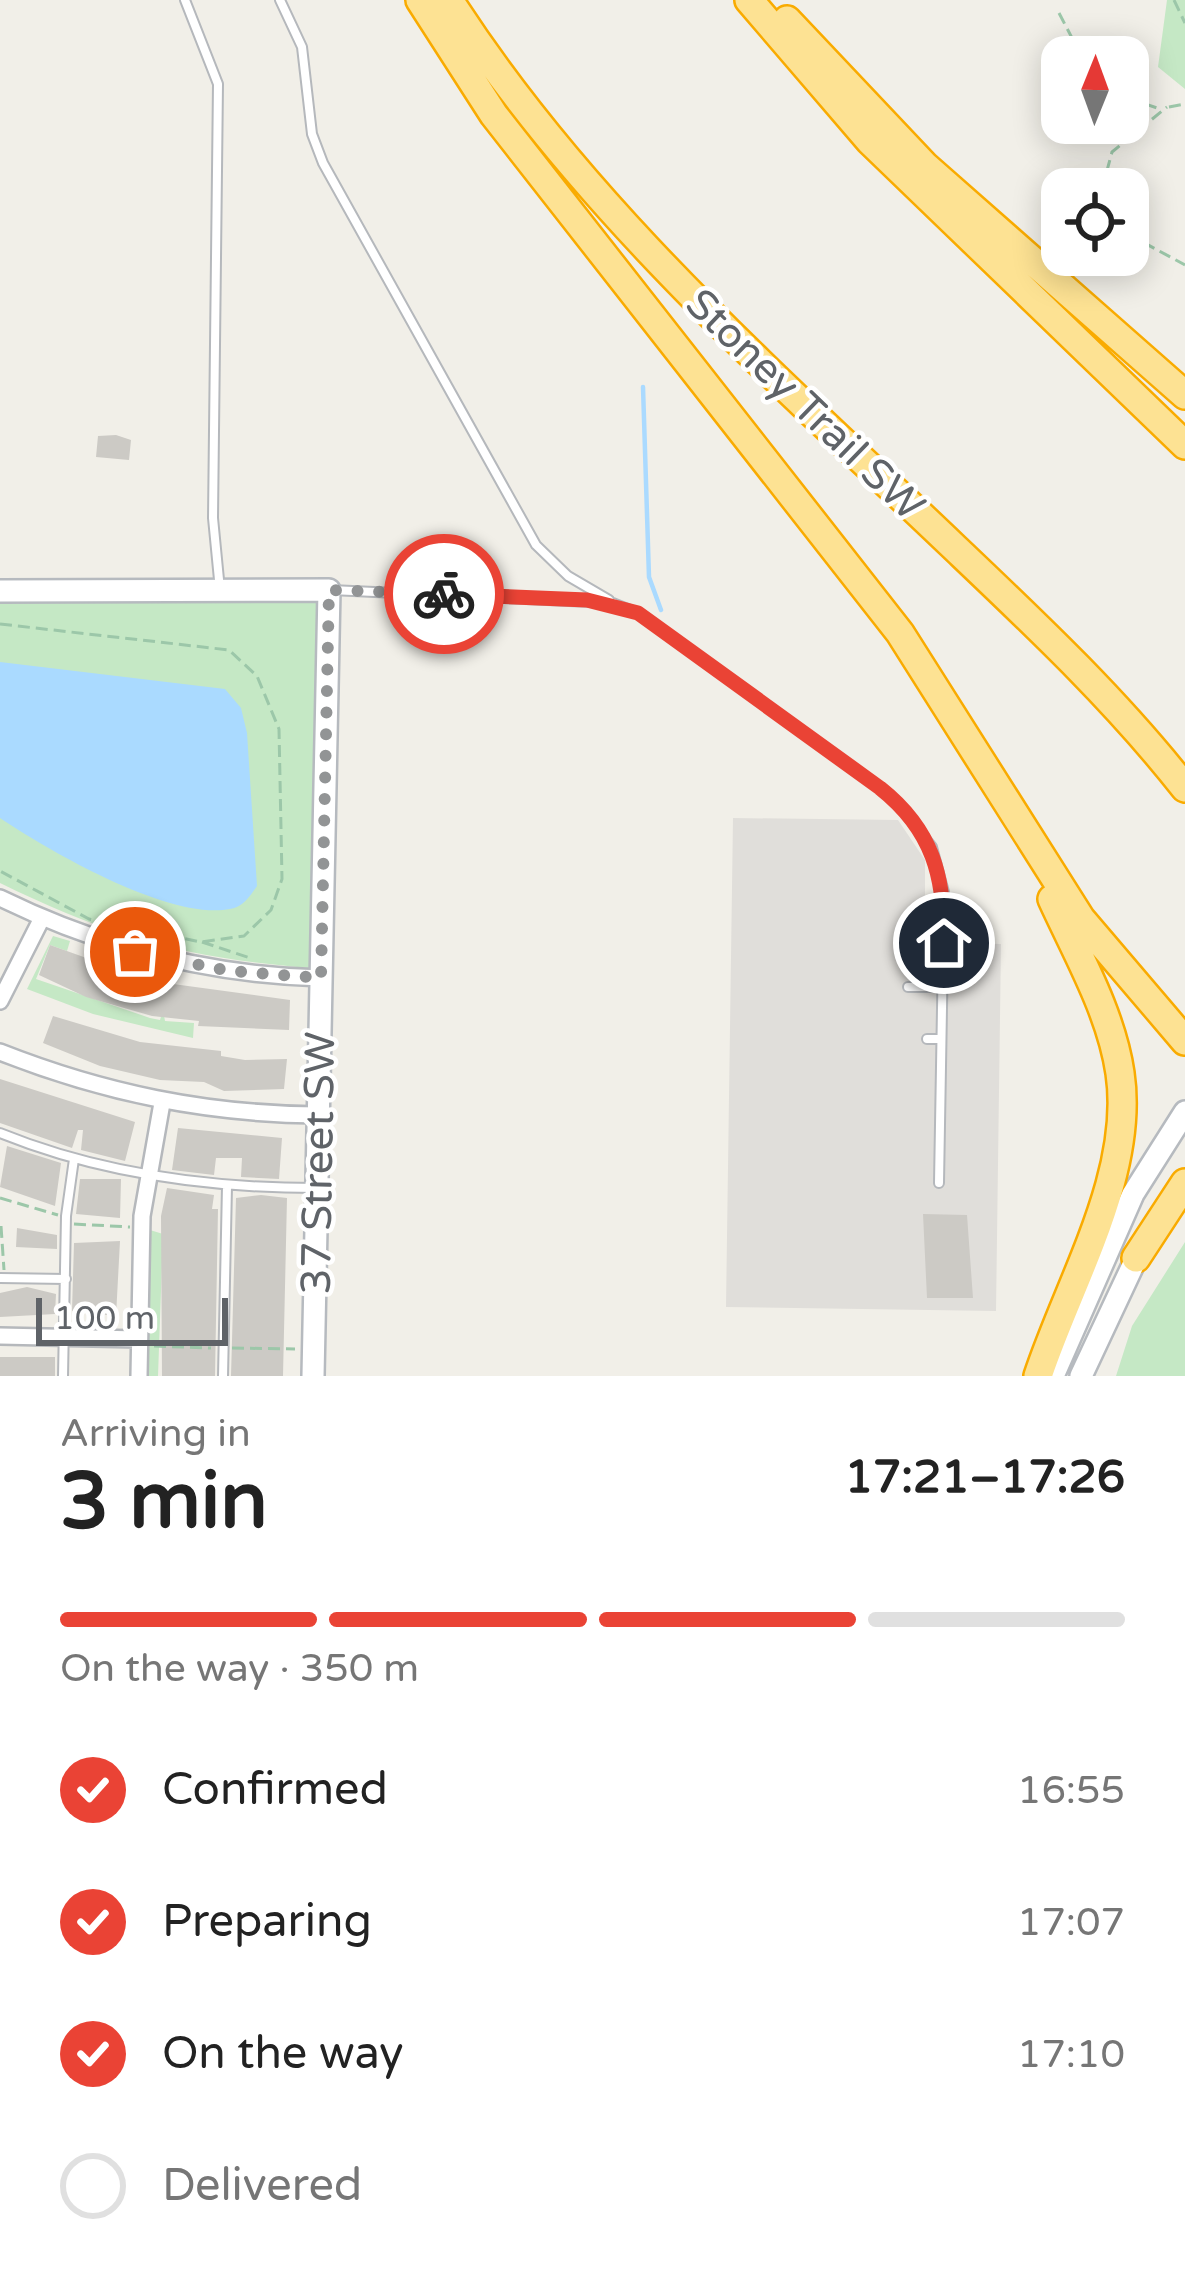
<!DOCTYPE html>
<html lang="en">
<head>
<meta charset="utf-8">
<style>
	:root { --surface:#fff; --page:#f6f6f6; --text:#222; --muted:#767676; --line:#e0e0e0; --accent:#ea4335 }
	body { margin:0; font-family:"Varela Round",sans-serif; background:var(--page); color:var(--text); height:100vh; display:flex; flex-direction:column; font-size:45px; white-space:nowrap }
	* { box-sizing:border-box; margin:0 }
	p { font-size:39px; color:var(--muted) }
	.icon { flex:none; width:66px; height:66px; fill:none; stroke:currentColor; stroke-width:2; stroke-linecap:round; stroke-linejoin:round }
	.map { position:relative; height:1376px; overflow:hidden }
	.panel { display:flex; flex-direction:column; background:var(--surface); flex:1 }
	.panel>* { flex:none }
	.needle { width:78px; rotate:1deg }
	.buttons { position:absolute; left:1041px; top:36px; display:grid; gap:24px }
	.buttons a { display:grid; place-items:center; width:108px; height:108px; border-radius:24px; background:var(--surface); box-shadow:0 6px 30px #0003; font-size:60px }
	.scale { position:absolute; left:36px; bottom:30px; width:192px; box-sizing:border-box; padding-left:12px; border:6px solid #5f6368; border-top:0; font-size:33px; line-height:42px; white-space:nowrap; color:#5f6368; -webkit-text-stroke:9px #fff; paint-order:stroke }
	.pin { position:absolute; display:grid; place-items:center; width:102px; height:102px; color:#fff; margin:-51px; border:6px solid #fff; border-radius:50%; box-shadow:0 3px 12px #0007 }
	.courier { position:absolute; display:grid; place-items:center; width:120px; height:120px; margin:-60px; border:9px solid #ea4335; border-radius:50%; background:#fff; color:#222; box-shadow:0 3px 15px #0007 }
	.headline em { font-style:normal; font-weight:700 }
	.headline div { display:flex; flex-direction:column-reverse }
	.headline { display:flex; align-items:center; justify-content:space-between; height:204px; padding:0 60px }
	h1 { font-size:78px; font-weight:700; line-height:90px }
	.bar { display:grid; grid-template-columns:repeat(4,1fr); gap:18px 12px; align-content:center; height:144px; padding:0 60px }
	.bar i { height:15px; border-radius:9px; background:var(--line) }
	.bar .on { background:var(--accent) }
	.bar p { grid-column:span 4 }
	ol { padding:0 60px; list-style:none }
	li { display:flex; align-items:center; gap:36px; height:132px }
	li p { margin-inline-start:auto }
	li .icon { padding:12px; border-radius:50%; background:var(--accent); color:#fff; stroke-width:4 }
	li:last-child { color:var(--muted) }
	li i { width:66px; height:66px; border:6px solid var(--line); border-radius:50% }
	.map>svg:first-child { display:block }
	.industrial { fill:#e0deda }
	.green { fill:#c5e8c5 }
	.water { fill:#aadaff }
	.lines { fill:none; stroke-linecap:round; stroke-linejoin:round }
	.stream { stroke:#aadaff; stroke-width:4.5 }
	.building { fill:#cccac5 }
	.lane-casing { stroke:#b5b8bc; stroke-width:12 }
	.street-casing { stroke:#b5b8bc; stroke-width:20 }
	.secondary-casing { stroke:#b6babf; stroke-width:26 }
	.highway-casing { stroke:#f9ab00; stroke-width:32 }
	.path { stroke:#9cc7a9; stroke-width:3; stroke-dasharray:12 6; stroke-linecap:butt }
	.lane { stroke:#fff; stroke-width:8 }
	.street { stroke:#fff; stroke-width:15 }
	.secondary { stroke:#fff; stroke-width:21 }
	.highway { stroke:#fde293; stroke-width:27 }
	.done { stroke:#929495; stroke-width:12; stroke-dasharray:0 21.6 }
	.route { stroke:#ea4335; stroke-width:15 }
	.labels { text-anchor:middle; stroke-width:9; stroke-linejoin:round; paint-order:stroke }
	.street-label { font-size:42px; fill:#5f6368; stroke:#fff }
</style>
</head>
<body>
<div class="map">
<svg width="1185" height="1376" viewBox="0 0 1185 1376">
	<rect width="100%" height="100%" fill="#f1efe8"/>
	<path class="industrial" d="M733,818l165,2 27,40v82l76,2 -5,367 -270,-4z"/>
	<path class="green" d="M1167,0h18v89l-27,-22z
		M0,594l317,8 -8,366c-124,-10 -201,-32 -309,-85z
		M53,936l17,5 -3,10 -17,-6 -14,34 114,39 10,2 3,-10 2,11 29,2 -1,15 -100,-24 -66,-25z
		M150,1230l13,4 -5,142h-10z
		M1185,1242v134h-69l16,-50z"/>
	<path class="water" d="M0,662l225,27 16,19 6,25 10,153c-7,10 -14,21 -27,23 -60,12 -181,-58 -230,-91z"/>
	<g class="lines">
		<path class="stream" d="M643,387l6,190 12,33"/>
	</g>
	<path class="building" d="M116,435l15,5 -2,20 -33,-3 2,-21z
		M50,945l101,36 139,19 -1,30 -91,-4 1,-5 -47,-5 -66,-19 -47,-22z
		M53,1016l87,26 81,9v5l24,4 42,-1 -3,30 -60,2 -20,-9 -44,-2 -60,-14 -57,-23z
		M0,1079l135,43 -10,39 -44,-11 2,-20h-5l-6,18 -72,-25z
		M178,1128l104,10 -3,41 -38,-2 1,-19h-26l-2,17 -42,-5z
		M7,1146l54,17 -6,43 -55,-19z
		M80,1179h41l-1,39 -44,-4z
		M167,1188l47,7 -2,14h6l-3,167h-53l-1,-160z
		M261,1195l26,3 -4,178h-52l5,-178z
		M923,1214l44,1 6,83h-46z
		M17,1228l40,7v14l-41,-2z
		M120,1241l-4,75 -44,-5 2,-68z
		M27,1287l29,7 -1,20 -55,3v-24z
		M0,1357h55v19h-55z"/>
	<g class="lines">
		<defs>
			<path id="lane" d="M185,0l33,84 -5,434 7,72
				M280,0l22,47 10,87 11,29 213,382 32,31 41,24
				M331,590l282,13 25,10 256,186 38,48 12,45 -5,291
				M908,987h35
				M927,1039h14
				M0,1133c101,41 208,55 316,55
				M0,1278l66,1
				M63,1376l3,-160 8,-57
				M223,1376l4,-190"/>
			<path id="street" d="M0,898c102,50 207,77 321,80
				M0,1001l42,-83
				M0,1052c104,41 206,62 318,63
				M0,1336l139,3
				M139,1376l3,-160 20,-113"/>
			<path id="secondary" d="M0,591l329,-1 -16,786
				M1053,1376l80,-182 52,-82
				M1081,1376l61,-130"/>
			<path id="highway" d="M420,0l74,115 406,518 181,286 104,122
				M449,0c134,209 326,376 504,546 81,77 163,154 232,242
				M749,0l121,141 315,304
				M787,20l138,146 260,229
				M1136,1258l49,-75
				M1038,1376c31,-94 97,-202 82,-303 -9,-61 -43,-119 -68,-174"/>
		</defs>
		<use href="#lane" class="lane-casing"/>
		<use href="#street" class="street-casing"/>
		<use href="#secondary" class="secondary-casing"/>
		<use href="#highway" class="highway-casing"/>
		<path class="path" d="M1174,0l11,23
			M1059,13l23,44
			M1128,98l32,11
			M1169,107l16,-3
			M1102,189l10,-37 55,-45
			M1128,234l57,31
			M0,624l229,26 28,26 22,53 3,150 -11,31 -27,26 -43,6 -112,-23 -89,-48
			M202,942l48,16
			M0,1198l58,17
			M74,1224l56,3
			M1,1226l3,44
			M154,1346l57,2
			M232,1348l63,1"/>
		<use href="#lane" class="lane"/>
		<use href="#street" class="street"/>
		<use href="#secondary" class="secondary"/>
		<use href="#highway" class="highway"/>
	</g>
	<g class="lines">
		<path class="done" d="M135,952l95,19 91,7 8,-388 115,4"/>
		<path class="route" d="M444,594l143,6 51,13 242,175c53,42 65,89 64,155"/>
	</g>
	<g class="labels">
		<g class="street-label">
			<text transform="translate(806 404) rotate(44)" y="15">Stoney Trail SW</text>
			<text transform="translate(317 1163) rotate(-89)" y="15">37 Street SW</text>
		</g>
	</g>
</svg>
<div class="buttons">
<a><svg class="needle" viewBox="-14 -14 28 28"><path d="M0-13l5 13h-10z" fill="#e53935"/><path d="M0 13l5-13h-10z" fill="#767676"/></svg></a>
<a><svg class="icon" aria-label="locate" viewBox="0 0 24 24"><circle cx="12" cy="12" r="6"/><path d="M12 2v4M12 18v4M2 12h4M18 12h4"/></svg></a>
</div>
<div class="scale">100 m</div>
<div class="pin" style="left:135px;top:952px;background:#ea580c"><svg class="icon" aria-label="bag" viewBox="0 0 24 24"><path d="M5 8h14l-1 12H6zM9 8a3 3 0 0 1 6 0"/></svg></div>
<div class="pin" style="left:944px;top:943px;background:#1f2937"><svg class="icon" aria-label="home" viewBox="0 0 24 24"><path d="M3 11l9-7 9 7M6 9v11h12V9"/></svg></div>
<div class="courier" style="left:444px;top:594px"><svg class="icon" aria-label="bike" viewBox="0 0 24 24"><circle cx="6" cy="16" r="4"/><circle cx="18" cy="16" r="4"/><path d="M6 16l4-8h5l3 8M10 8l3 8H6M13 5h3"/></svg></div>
</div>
<section class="panel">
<div class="headline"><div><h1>3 min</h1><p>Arriving in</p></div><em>17:21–17:26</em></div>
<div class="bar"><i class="on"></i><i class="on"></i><i class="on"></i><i></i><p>On the way · 350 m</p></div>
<ol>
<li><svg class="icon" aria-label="check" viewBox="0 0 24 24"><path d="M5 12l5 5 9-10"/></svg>Confirmed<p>16:55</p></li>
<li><svg class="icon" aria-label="check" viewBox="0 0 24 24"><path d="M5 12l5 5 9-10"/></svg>Preparing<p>17:07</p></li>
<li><svg class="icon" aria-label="check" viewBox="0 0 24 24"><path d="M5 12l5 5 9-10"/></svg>On the way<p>17:10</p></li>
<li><i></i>Delivered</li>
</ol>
</section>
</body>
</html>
